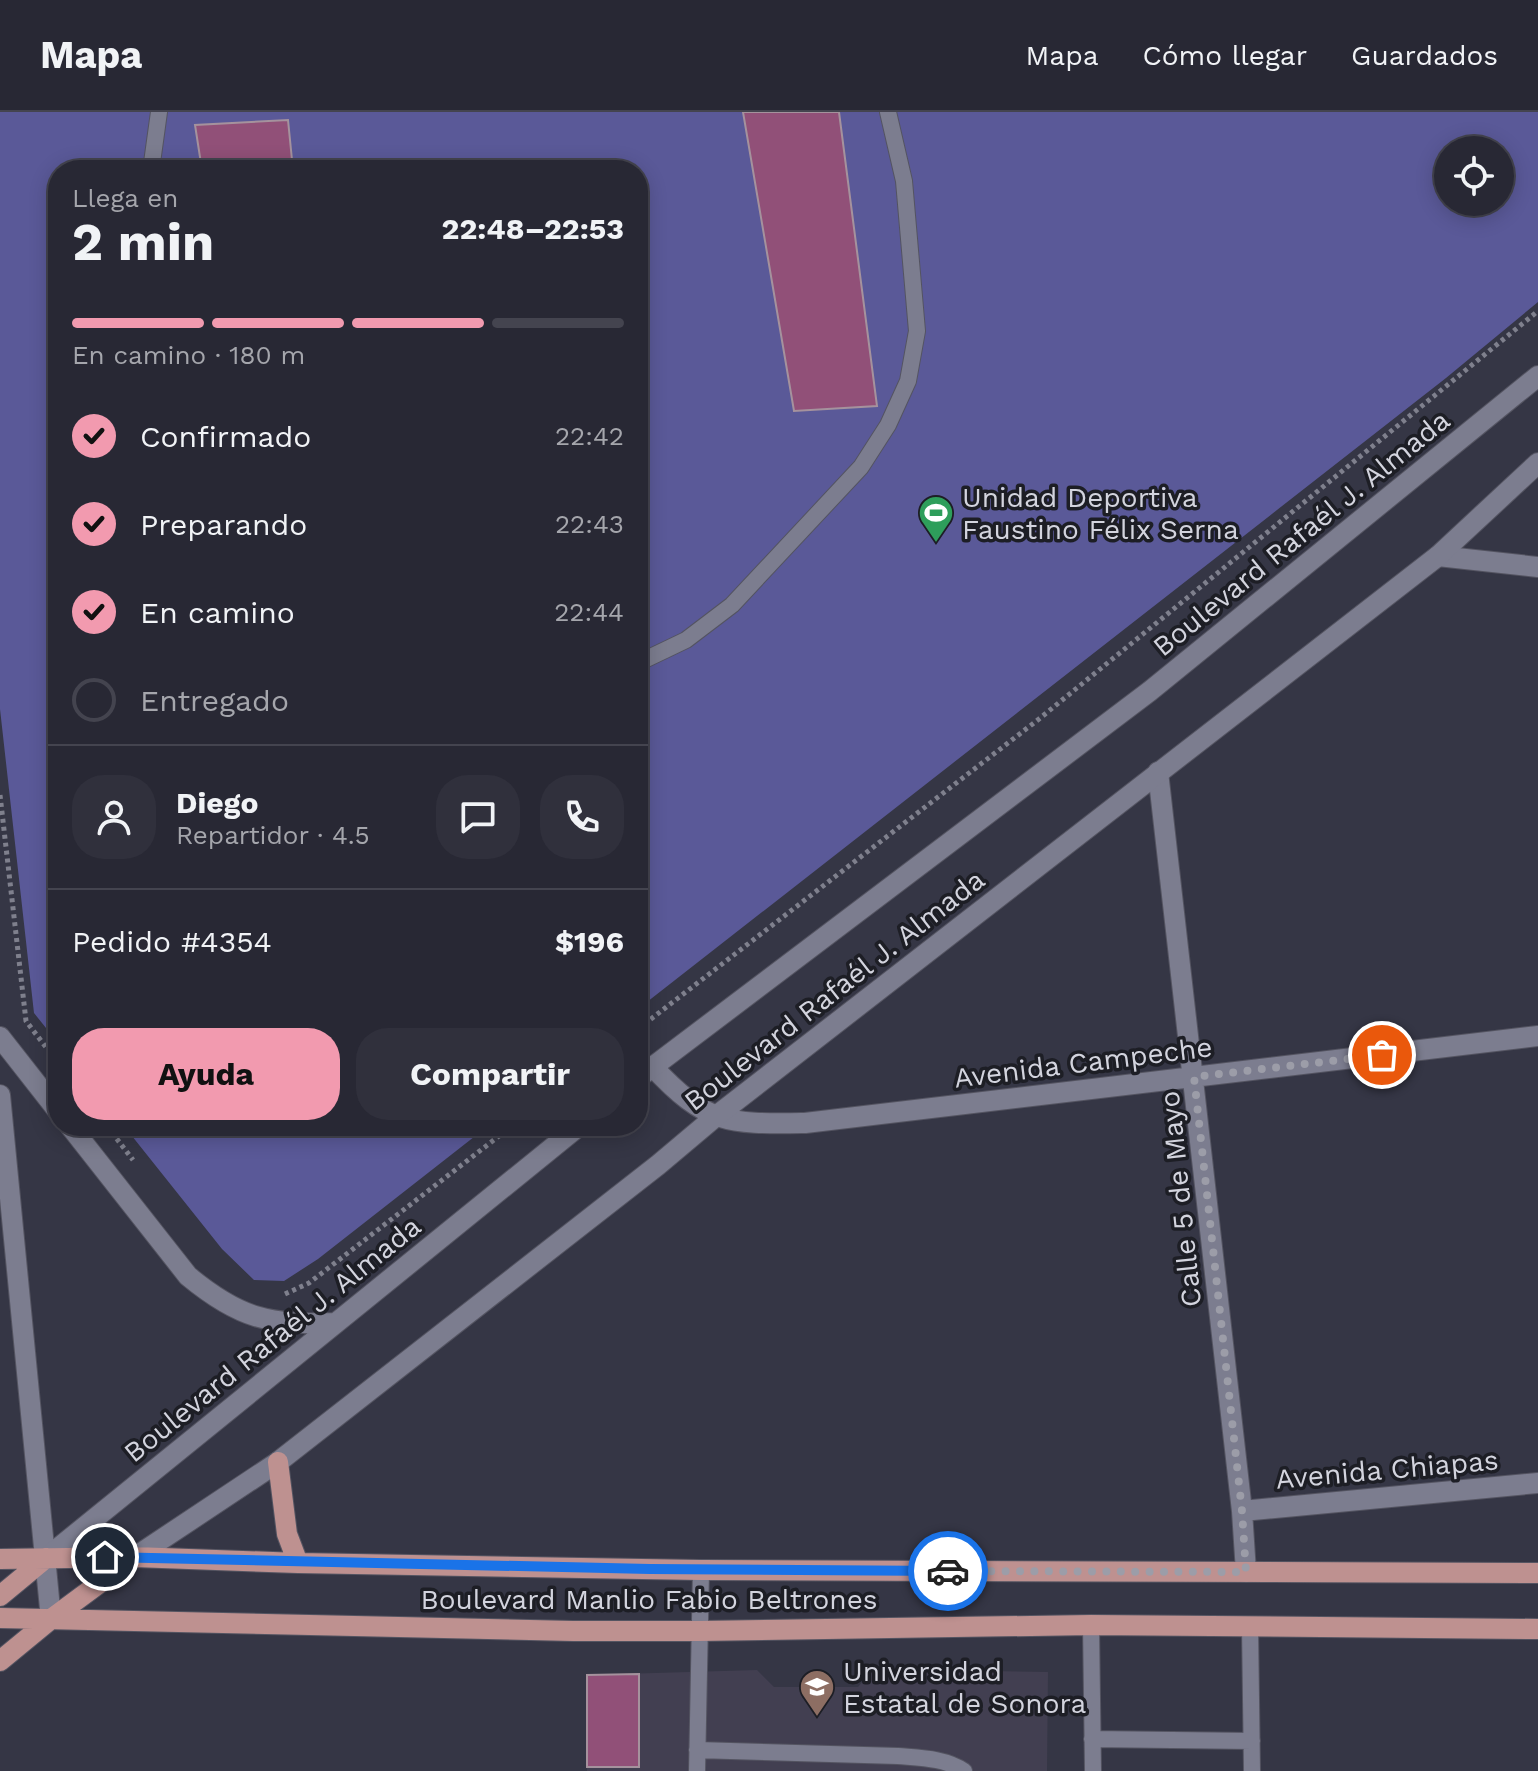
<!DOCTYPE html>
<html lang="es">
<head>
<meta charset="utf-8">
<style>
	:root { --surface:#282834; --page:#30303c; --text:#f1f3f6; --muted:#a5a6ac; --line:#44444f; --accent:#f29aaf }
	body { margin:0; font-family:"Work Sans",sans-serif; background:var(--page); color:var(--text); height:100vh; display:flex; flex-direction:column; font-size:30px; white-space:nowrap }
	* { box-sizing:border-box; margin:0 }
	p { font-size:26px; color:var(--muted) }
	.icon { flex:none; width:44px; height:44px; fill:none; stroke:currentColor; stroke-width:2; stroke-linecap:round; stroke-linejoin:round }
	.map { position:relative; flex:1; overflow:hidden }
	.side { position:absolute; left:48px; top:48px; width:600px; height:976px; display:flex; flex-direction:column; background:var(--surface); border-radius:32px; box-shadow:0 4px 20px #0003,0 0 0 2px var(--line) }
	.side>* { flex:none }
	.controls { position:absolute; left:1434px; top:24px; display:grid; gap:16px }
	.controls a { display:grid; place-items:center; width:80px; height:80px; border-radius:50%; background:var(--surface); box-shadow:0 4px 20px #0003,0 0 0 2px var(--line); font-size:40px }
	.pin { position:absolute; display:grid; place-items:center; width:68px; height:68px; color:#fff; margin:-34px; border:4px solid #fff; border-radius:50%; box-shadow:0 2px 8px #0007 }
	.courier { position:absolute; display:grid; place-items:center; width:80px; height:80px; margin:-40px; border:6px solid #1a73e8; border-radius:50%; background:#fff; color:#222; box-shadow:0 2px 10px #0007 }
	.head em { font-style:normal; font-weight:700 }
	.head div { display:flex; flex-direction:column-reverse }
	.head { display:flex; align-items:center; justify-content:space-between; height:136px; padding:0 24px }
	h1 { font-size:52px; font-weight:700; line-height:60px }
	.bar { display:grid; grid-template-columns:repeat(4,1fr); gap:12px 8px; align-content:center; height:96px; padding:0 24px }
	.bar i { height:10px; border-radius:6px; background:var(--line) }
	.bar .on { background:var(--accent) }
	.bar p { grid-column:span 4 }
	.line { display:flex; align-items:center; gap:20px; padding:0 24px; border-top:2px solid var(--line) }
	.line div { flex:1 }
	.round { display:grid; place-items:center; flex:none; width:84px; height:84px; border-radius:32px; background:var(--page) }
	ol { padding:0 24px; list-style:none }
	li { display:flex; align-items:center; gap:24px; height:88px }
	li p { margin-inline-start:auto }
	li .icon { padding:8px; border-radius:50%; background:var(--accent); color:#111; stroke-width:4 }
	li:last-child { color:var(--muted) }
	li i { width:44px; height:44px; border:4px solid var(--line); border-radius:50% }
	.cta { display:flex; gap:16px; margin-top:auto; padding:16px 24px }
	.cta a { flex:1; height:92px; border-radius:32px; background:var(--accent); color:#111; font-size:32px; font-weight:700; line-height:92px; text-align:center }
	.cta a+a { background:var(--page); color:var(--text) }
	header { display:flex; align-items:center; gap:48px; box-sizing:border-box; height:112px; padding:0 40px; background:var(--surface); border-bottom:2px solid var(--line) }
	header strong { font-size:38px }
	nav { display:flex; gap:44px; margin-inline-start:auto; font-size:28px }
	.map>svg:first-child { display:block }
	.education { fill:#423f51 }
	.green { fill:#5a5998; fill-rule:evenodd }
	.building { fill:#915078; stroke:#a5929d; stroke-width:2 }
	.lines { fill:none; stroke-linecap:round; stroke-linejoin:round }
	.service-casing { stroke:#545461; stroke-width:18 }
	.minor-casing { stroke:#545461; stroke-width:22 }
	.tertiary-casing { stroke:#545461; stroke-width:22 }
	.secondary-casing { stroke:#545461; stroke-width:22 }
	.primary-casing { stroke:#545461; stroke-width:22 }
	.path { stroke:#7f808d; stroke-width:5; stroke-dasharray:4 4; stroke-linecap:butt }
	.service { stroke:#7c7d8f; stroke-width:16 }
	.minor { stroke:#7c7d8f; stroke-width:20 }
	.tertiary { stroke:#7c7d8f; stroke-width:20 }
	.secondary { stroke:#7c7d8f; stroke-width:20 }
	.primary { stroke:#be9190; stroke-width:20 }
	.done { stroke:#9c9da8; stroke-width:8; stroke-dasharray:0 14.4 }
	.route { stroke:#1a73e8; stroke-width:10 }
	.labels { text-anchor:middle; stroke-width:7; stroke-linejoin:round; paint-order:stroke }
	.poi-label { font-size:28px; fill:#d3d4de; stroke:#1d1e25; text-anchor:start }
	.street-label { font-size:28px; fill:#d3d4de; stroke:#1d1e25 }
</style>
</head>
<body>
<header>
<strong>Mapa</strong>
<nav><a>Mapa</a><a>Cómo llegar</a><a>Guardados</a></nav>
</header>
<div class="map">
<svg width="1538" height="1659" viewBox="0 0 1538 1659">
	<rect width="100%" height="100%" fill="#353645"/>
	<path class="education" d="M873,1557l175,3 -1,99h-460v-96l170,-5 17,17h84z"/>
	<path class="green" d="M0,0h1538v190l-92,76 -808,631v-839h-580v873l-24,-30 -34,-304zM1448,38h52v52h-52z
		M124,1014h364l-170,133 -34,22 -30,-1 -32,-31z"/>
	<path class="building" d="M743,0h96l38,294 -83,5z
		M288,8l5,50h-91l-7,-45z
		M639,1562v93h-52v-92z"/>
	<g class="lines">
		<defs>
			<path id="service" d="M151,58l8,-58
				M638,551l48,-23 46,-35 129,-138 27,-42 20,-44 9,-50 -13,-150 -16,-69
				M1091,1513l2,146
				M1250,1515l2,144
				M1092,1627l160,2
				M697,1638l201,6c22,2 47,2 66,15
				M697,1659l4,-201"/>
			<path id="minor" d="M1438,444l100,11
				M1158,660l84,739 4,61
				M652,954c55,59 76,58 153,57l733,-87
				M1242,1399l296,-28"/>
			<path id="tertiary" d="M0,983l51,524"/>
			<path id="secondary" d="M0,925l58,74
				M638,966l512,-387 388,-315
				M70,1014l118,150c52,43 81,49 148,47
				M135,1445l143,-95 380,-297 57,-48 723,-561 100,-93
				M46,1446l533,-432"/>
			<path id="primary" d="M278,1350l9,72 11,29
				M0,1447l135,-2 163,6 403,7 837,3
				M0,1484l46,-38
				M0,1506l573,13h126l392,-6 447,4
				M0,1549l51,-42 84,-62"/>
		</defs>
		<use href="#service" class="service-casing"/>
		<use href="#minor" class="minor-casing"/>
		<use href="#tertiary" class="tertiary-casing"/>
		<use href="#secondary" class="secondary-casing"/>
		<use href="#primary" class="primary-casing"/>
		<path class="path" d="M0,683l26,226 32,42
			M638,917l401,-310 499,-408
			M107,1014l26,34
			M285,1182l24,-11 203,-157"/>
		<use href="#service" class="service"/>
		<use href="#minor" class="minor"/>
		<use href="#tertiary" class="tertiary"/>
		<use href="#secondary" class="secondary"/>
		<use href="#primary" class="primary"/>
	</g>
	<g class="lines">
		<path class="done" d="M948,1459l298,1 -4,-61 -48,-434 188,-22"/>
		<path class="route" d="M105,1445l545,12 298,2"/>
	</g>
	<defs>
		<symbol id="stadium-pin" viewBox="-11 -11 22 30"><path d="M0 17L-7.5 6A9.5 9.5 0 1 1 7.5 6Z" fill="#2e9e5b" stroke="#1d1e25"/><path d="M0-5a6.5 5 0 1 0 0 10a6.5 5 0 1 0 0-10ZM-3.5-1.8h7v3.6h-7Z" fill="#fff"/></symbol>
		<symbol id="university-pin" viewBox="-11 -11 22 30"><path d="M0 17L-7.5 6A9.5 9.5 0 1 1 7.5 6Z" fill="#8d6e63" stroke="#1d1e25"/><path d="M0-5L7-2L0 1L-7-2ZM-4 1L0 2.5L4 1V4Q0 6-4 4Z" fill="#fff"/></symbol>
	</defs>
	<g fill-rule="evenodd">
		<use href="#stadium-pin" x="916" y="381" width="40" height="54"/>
		<use href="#university-pin" x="797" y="1555" width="40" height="54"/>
	</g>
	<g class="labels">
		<g class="poi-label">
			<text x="962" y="395">Unidad Deportiva<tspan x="962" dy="32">Faustino Félix Serna</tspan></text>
			<text x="843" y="1569">Universidad<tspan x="843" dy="32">Estatal de Sonora</tspan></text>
		</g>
		<g class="street-label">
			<text transform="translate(1301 421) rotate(-39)" y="10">Boulevard Rafaél J. Almada</text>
			<text transform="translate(834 878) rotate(-38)" y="10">Boulevard Rafaél J. Almada</text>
			<text transform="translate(1083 950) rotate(-7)" y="10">Avenida Campeche</text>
			<text transform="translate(1180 1087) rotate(-96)" y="10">Calle 5 de Mayo</text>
			<text transform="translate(272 1227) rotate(-39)" y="10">Boulevard Rafaél J. Almada</text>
			<text transform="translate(1387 1357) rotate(-5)" y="10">Avenida Chiapas</text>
			<text x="649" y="1497">Boulevard Manlio Fabio Beltrones</text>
		</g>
	</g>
</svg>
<div class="controls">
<a><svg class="icon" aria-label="locate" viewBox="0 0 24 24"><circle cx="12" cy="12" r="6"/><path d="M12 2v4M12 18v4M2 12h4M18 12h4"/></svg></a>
</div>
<div class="pin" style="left:1382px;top:943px;background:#ea580c"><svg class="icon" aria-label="bag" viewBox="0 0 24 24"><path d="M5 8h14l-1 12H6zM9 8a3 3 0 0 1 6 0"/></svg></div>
<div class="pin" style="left:105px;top:1445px;background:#1f2937"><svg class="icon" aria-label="home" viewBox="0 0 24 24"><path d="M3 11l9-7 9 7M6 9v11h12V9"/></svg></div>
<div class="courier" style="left:948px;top:1459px"><svg class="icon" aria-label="car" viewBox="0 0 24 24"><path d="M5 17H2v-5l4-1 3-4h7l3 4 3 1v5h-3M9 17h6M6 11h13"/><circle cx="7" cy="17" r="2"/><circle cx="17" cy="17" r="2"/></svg></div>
<section class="side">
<div class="head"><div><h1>2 min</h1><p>Llega en</p></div><em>22:48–22:53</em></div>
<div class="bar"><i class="on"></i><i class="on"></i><i class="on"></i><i></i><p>En camino · 180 m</p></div>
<ol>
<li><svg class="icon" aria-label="check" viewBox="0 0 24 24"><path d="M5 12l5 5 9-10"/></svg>Confirmado<p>22:42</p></li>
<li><svg class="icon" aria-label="check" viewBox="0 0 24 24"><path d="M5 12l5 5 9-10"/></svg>Preparando<p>22:43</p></li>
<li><svg class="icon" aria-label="check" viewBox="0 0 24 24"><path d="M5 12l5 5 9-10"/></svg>En camino<p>22:44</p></li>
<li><i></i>Entregado</li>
</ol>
<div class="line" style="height:144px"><a class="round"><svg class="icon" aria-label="person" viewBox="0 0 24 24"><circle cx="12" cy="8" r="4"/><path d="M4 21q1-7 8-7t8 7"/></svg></a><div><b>Diego</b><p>Repartidor · 4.5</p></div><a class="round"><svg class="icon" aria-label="chat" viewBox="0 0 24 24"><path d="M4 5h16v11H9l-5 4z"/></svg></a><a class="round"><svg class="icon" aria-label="phone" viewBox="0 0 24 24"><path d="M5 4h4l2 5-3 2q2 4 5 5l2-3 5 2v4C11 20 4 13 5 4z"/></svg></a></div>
<div class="line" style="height:104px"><div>Pedido #4354</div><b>$196</b></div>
<div class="cta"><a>Ayuda</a><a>Compartir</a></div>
</section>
</div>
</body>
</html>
